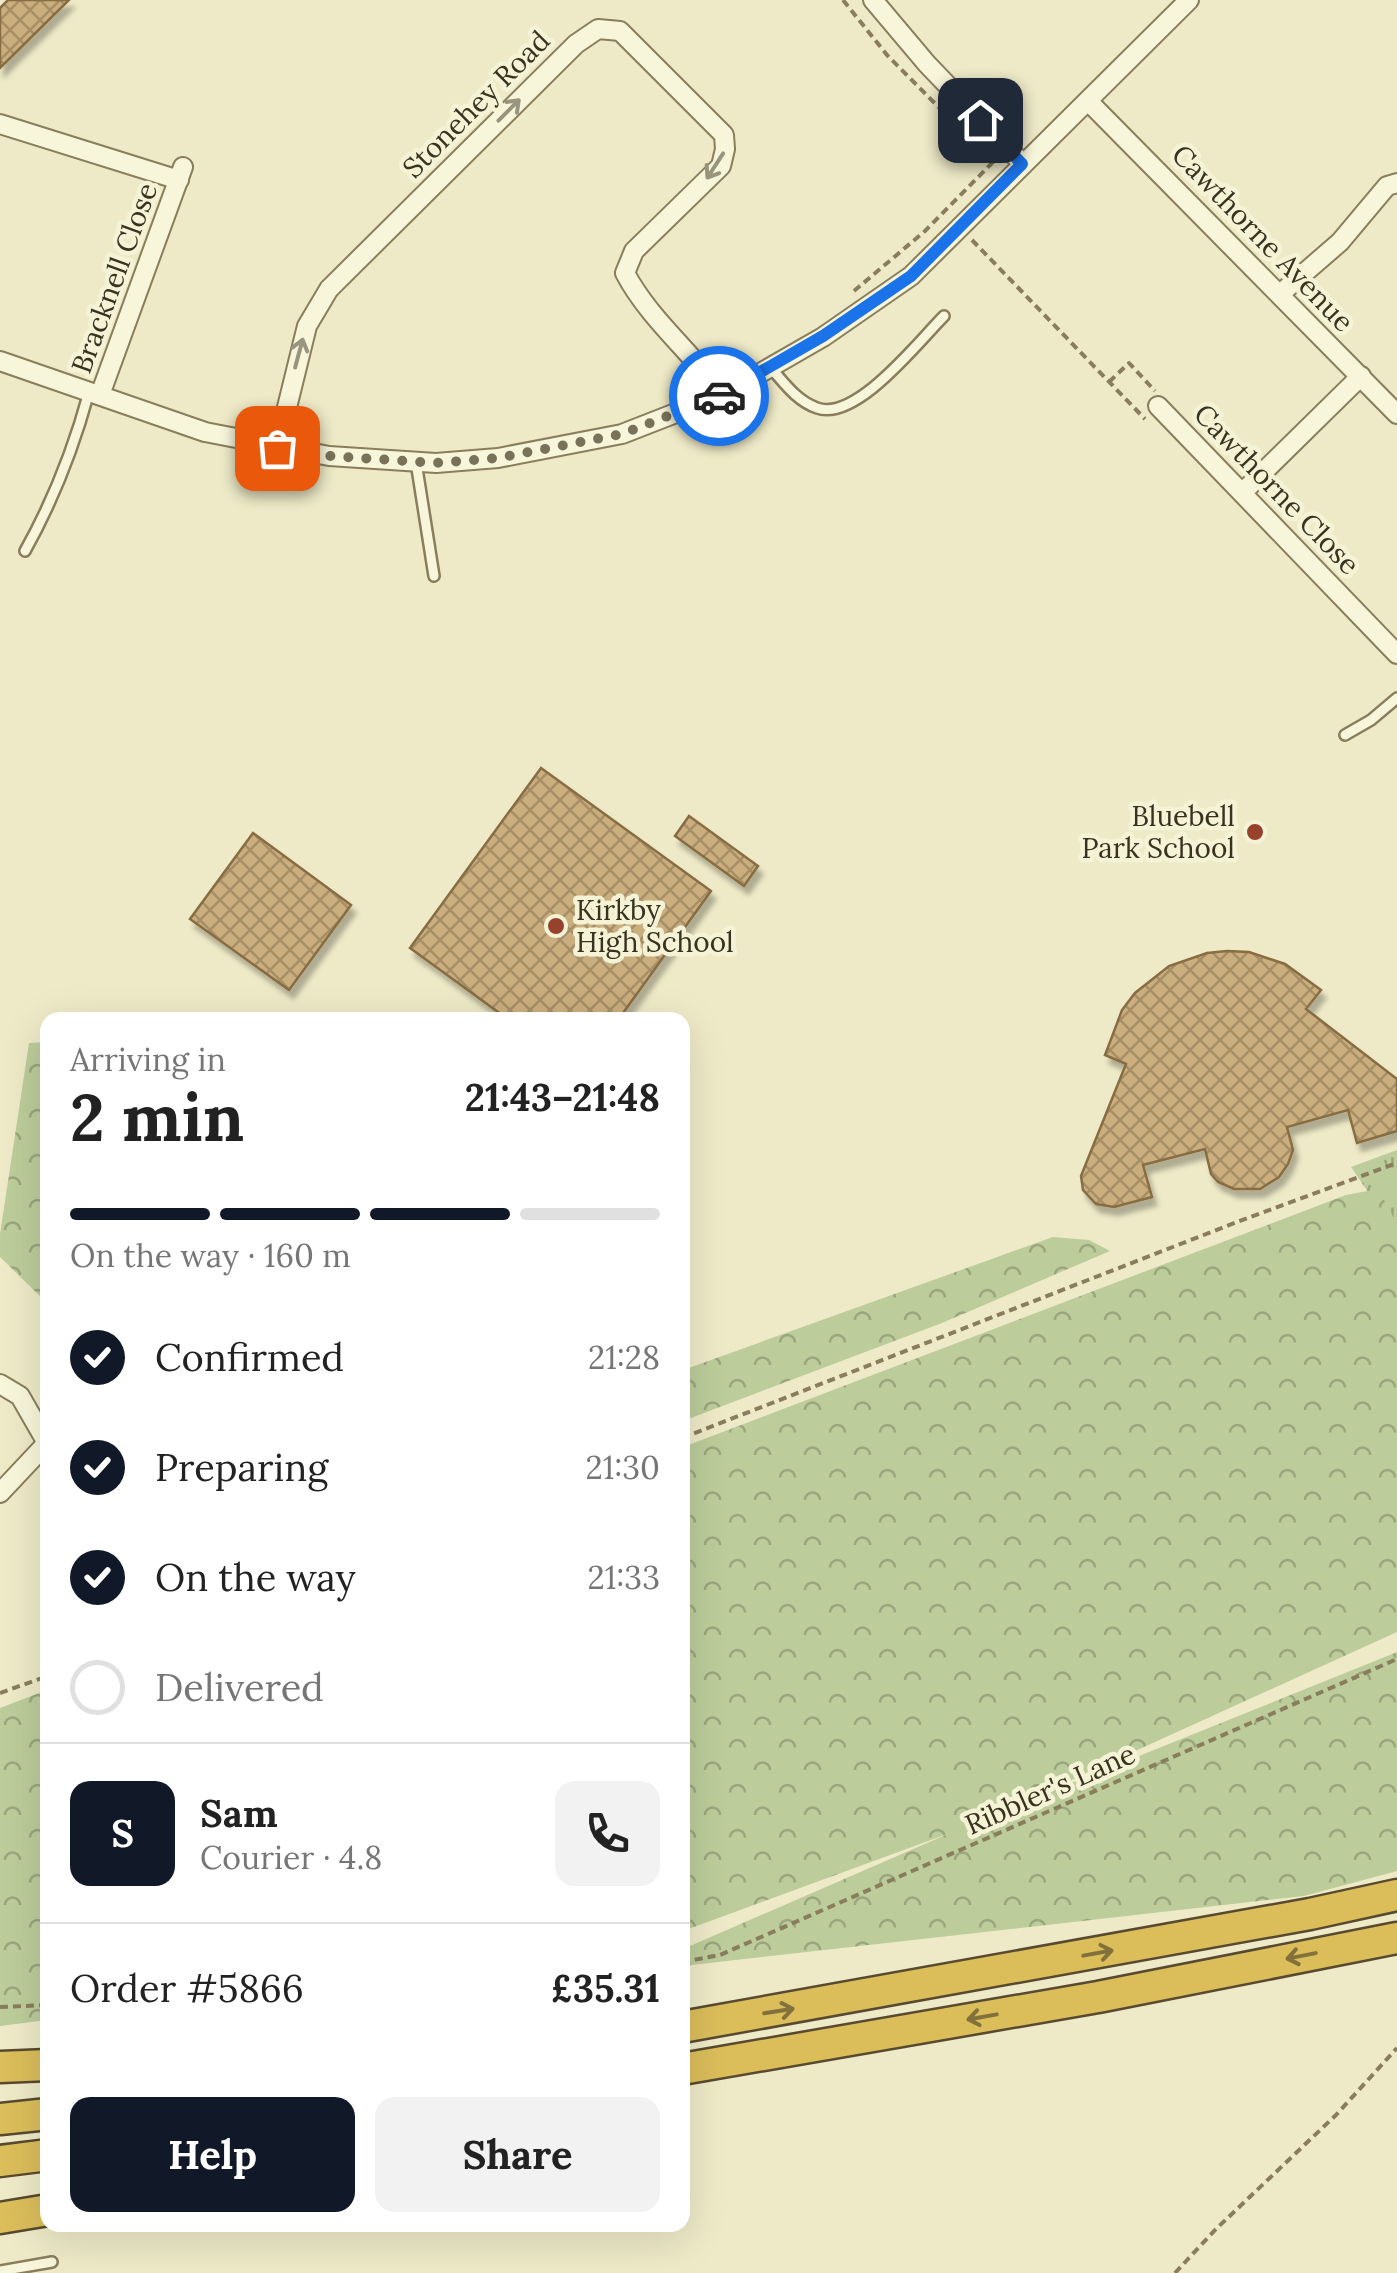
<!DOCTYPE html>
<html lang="en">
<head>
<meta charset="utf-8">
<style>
	:root { --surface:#fff; --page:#f2f2f2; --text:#222; --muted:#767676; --line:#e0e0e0; --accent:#111827 }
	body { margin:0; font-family:Lora,serif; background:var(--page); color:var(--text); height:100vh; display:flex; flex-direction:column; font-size:38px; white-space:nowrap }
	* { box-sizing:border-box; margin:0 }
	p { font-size:32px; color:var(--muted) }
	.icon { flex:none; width:55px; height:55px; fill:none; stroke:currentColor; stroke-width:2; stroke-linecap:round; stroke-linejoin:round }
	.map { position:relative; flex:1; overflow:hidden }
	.drawer { position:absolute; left:40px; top:1012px; width:650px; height:1220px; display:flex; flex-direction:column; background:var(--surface); border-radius:20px; box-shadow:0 10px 40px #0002 }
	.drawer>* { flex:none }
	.pin { position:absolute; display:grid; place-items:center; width:85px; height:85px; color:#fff; margin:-42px; border-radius:20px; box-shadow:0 5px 15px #0006 }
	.courier { position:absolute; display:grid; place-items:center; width:100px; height:100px; margin:-50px; border:8px solid #1a73e8; border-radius:50%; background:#fff; color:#222; box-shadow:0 2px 12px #0007 }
	.headline em { font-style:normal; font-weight:800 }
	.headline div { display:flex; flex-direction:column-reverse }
	.headline { display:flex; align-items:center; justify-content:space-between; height:170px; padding:0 30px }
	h1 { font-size:65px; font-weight:800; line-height:75px }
	.bar { display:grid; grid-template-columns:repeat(4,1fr); gap:15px 10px; align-content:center; height:120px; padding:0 30px }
	.bar i { height:12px; border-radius:8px; background:var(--line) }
	.bar .selected { background:var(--accent) }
	.bar p { grid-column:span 4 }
	.line { display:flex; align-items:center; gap:25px; padding:0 30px; border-top:2px solid var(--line) }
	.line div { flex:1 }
	.round { display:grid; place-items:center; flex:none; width:105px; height:105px; border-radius:20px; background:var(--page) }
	ol { padding:0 30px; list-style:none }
	li { display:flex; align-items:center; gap:30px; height:110px }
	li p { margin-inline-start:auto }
	li .icon { padding:10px; border-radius:50%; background:var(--accent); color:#fff; stroke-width:4 }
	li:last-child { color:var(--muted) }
	li i { width:55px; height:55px; border:5px solid var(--line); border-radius:50% }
	.cta { display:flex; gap:20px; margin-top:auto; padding:20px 30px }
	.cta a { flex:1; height:115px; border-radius:20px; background:var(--accent); color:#fff; font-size:40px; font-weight:800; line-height:115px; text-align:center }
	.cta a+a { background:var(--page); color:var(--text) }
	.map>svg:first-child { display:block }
	.grass { fill:url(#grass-tufts) }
	.forest { fill:url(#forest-crowns) }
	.building { fill:url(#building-cross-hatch); stroke:#886c42; stroke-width:2.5; filter:url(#shadow) }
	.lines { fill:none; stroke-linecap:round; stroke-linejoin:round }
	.service-casing { stroke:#897d5c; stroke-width:14 }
	.minor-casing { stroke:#897d5c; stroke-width:22 }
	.motorway-casing { stroke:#574a30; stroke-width:35 }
	.path { stroke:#897d5c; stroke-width:4; stroke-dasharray:8 5; stroke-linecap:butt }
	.service { stroke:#f8f6da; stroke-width:9 }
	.minor { stroke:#f8f6da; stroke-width:18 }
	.motorway { stroke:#dbbd5a; stroke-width:30 }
	.oneway { stroke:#99947d }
	.oneway2 { stroke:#82713a }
	.done { stroke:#79725a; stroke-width:10; stroke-dasharray:0 18 }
	.route { stroke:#1a73e8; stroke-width:12 }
	.poi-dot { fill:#97422d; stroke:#f5f3d6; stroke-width:4 }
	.labels { text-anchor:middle; stroke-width:9; stroke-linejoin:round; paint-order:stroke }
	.street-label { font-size:28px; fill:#3a3220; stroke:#f5f3d6 }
	.poi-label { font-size:28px; fill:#3a3220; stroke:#f5f3d6; text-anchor:end }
</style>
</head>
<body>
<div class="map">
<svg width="1397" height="2273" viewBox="0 0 1397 2273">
	<defs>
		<pattern id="grass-tufts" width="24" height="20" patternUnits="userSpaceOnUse" patternTransform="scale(2.5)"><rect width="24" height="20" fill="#bccc9a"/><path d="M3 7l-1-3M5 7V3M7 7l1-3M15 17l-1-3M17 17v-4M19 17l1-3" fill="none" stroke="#9aa67d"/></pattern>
		<pattern id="forest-crowns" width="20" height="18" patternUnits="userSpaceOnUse" patternTransform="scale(2.5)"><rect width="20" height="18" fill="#bccc9a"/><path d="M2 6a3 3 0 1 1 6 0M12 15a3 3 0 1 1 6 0" fill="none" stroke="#9aa67d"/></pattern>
		<pattern id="building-cross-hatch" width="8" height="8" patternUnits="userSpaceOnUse" patternTransform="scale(2.5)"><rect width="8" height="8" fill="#cbae7d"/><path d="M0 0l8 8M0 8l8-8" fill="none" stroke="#a68e66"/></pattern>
		<filter id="shadow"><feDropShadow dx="4.5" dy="8" stdDeviation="2.5" flood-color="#0004"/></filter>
	</defs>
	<rect width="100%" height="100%" fill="#eeeac7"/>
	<path class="grass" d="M1397,1150v85l-46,-68z"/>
	<path class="forest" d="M47,1042h1l-1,261 -47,-46v-23l29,-191z
		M1378,1189l19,35v408l-387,176 387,-156v219l-93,25 -621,70v-17l267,-116 -267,98v-484l663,-252z
		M1053,1237l36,3 21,11 -168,72 -259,98v-51z
		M47,1690v330l-47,6v-318z"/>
	<path class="building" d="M8,0h61l-69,68v-60z
		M541,768l170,123 -93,129h-109l-99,-72z
		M689,816l69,50 -14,20 -69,-50z
		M253,833l98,72 -62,85 -99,-71z
		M1227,951l22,1 36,12 36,26 -15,19 91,70v52l-40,12 -9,-33 -61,17 6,23 -5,14 -9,13 -19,12h-26l-16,-7 -7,-8 -6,-25 -62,16 9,32 -38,10 -18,-3 -13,-14 -2,-14 45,-112 -21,-9 17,-45 13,-17 34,-27 38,-13z"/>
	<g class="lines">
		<defs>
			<path id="service" d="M771,368c14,16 26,33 46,40 39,14 101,-66 127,-92
				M416,462l18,114
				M25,551c28,-50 49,-104 64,-159
				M1345,735l26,-15 26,-22
				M0,2271l52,-9"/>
			<path id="minor" d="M873,0l54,64 96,100
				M1089,102l308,312
				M0,124l179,56
				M1280,294l60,-52 47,-56 10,-3
				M0,361l205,71 124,24 107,7 62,-5 124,-24 100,-39 101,-58 88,-61 278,-276
				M100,395l83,-228
				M1158,406l239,248
				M277,448l30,-122 22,-37 247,-245 22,-15 22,2 104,104 1,14 -4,17 -87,85 -9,22c24,46 68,80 97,122
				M1243,492l118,-116
				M0,1384l20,12 27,47 -47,50"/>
			<path id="motorway" d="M682,2027l628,-113 87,-19
				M0,2067l48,-2
				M682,2069l416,-72 299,-59
				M0,2119l48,-5
				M0,2161l48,-6
				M0,2218l48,-8"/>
		</defs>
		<use href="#service" class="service-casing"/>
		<use href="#minor" class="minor-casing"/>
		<use href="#motorway" class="motorway-casing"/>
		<path class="path" d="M843,0l44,55 104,105
			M972,240l173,179
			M854,291l71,-60 72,-73
			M1109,382l20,-19 26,28
			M682,1438l555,-216 160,-59
			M0,1693l48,-17
			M682,1962l38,-7 677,-296
			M0,2007l48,-2
			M1175,2273l41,-44 120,-114 61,-67"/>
		<use href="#service" class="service"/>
		<use href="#minor" class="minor"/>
		<use href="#motorway" class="motorway"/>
	</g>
	<defs><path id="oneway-shaft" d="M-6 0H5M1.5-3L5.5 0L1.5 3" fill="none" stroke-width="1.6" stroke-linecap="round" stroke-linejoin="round" transform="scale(2.5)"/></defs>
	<g class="oneway">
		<use href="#oneway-shaft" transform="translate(509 110) rotate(-45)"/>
		<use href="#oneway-shaft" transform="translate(715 166) rotate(123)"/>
		<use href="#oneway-shaft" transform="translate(299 353) rotate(-75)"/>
	</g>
	<g class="oneway2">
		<use href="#oneway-shaft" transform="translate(1098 1953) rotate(-10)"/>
		<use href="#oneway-shaft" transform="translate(1301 1956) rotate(169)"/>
		<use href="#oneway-shaft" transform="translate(779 2011) rotate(-9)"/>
		<use href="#oneway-shaft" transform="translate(982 2017) rotate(170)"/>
	</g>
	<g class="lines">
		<path class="done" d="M277,448l53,8 106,7 62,-5 124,-24 97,-38"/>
		<path class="route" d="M719,396l104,-60 88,-60 111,-112 -42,-44"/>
	</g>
	<g class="poi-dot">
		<circle cx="1255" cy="832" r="10"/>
		<circle cx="556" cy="926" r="10"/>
	</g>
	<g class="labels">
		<g class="street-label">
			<text transform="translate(476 104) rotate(-45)" y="10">Stonehey Road</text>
			<text transform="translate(1263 238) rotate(46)" y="10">Cawthorne Avenue</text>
			<text transform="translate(114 278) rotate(-70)" y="10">Bracknell Close</text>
			<text transform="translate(1277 489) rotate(46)" y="10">Cawthorne Close</text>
			<text transform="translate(1050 1789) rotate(-24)" y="10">Ribbler's Lane</text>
		</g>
		<g class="poi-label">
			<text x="1235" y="826">Bluebell<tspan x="1235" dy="32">Park School</tspan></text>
			<text x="576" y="920" text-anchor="start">Kirkby<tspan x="576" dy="32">High School</tspan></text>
		</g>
	</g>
</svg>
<div class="pin" style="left:277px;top:448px;background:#ea580c"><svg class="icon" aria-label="bag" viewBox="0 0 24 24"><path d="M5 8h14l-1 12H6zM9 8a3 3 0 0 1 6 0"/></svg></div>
<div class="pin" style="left:980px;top:120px;background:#1f2937"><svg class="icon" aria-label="home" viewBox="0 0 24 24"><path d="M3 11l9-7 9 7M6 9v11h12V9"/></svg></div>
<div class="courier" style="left:719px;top:396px"><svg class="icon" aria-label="car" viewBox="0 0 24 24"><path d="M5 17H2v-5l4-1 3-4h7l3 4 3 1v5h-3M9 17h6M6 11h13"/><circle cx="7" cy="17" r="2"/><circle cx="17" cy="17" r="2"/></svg></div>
<section class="drawer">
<div class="headline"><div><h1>2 min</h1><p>Arriving in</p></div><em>21:43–21:48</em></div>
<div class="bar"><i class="selected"></i><i class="selected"></i><i class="selected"></i><i></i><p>On the way · 160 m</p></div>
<ol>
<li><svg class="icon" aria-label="check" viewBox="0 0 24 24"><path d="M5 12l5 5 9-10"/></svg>Confirmed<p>21:28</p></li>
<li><svg class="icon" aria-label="check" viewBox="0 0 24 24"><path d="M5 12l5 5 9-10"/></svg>Preparing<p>21:30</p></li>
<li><svg class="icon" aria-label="check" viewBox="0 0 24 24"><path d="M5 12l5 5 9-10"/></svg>On the way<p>21:33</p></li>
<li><i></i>Delivered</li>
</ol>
<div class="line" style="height:180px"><b class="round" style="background:var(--accent);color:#fff">S</b><div><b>Sam</b><p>Courier · 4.8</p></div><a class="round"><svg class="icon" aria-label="phone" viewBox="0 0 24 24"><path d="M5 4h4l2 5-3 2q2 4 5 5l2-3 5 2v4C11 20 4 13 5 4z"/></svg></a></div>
<div class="line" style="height:130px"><div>Order #5866</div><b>£35.31</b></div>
<div class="cta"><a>Help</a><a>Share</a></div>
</section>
</div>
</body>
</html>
